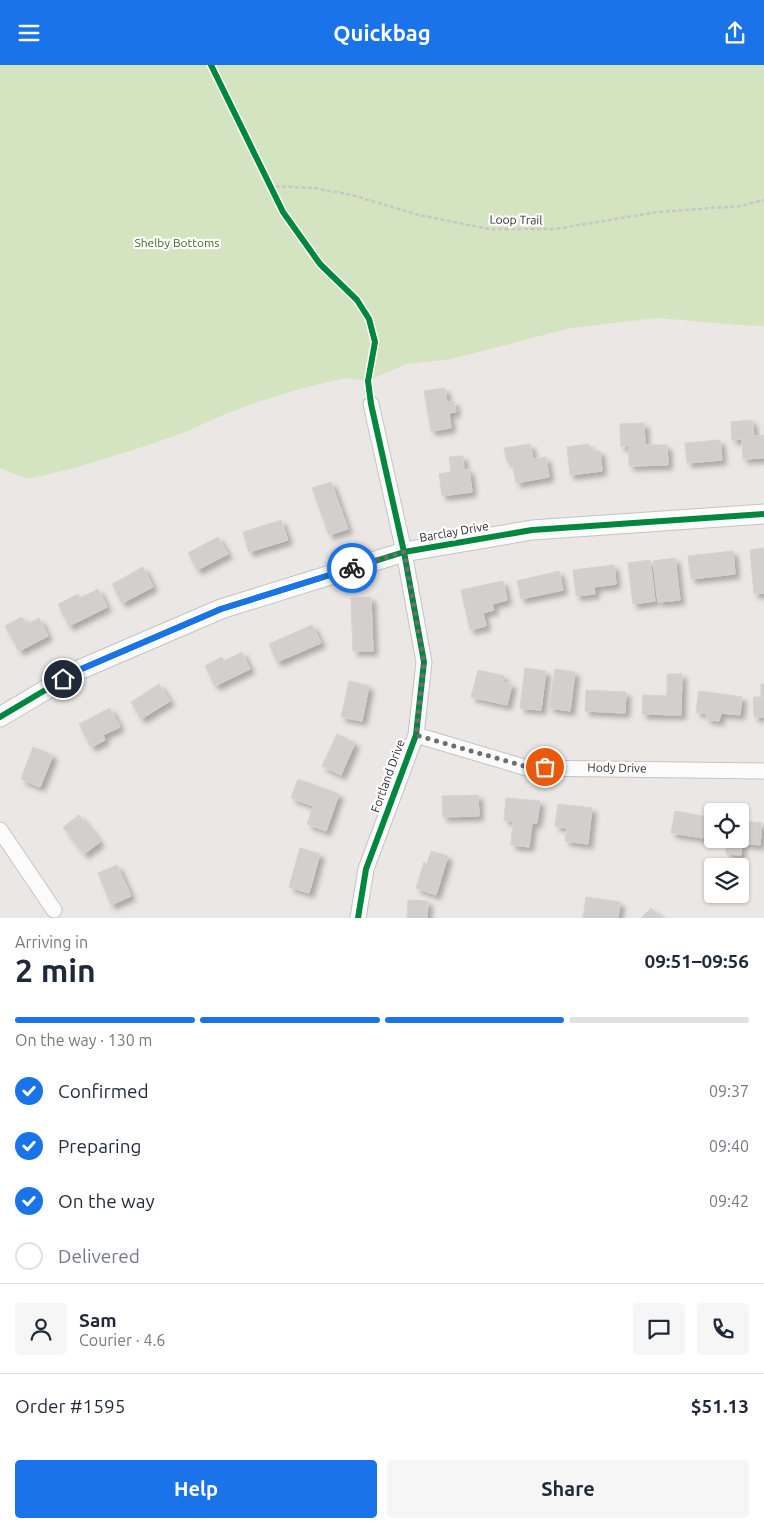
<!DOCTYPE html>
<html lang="en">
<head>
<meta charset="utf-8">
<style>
	:root { --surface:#fff; --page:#f6f6f7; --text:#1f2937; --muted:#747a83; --line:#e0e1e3; --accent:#1a73e8 }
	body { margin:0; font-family:Ubuntu,sans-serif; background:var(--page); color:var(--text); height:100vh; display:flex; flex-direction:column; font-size:19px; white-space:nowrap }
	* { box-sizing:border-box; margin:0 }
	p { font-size:16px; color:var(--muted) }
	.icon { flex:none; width:28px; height:28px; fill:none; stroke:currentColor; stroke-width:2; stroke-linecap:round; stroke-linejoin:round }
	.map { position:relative; height:853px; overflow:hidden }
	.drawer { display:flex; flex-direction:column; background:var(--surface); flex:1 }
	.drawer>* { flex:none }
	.fabs { position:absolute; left:704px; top:738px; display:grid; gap:10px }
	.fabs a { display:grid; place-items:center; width:45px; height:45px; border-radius:5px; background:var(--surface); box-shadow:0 1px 4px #0004; font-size:25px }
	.pin { position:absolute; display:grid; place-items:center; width:42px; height:42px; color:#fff; margin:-21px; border:2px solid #fff; border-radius:50%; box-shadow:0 1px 5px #0007 }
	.courier { position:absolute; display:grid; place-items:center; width:50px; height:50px; margin:-25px; border:4px solid #1a73e8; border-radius:50%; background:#fff; color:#222; box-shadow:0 1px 6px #0007 }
	.head em { font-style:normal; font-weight:600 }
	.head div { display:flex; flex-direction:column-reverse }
	.head { display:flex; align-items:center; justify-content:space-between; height:85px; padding:0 15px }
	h1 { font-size:32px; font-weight:600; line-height:38px }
	.bar { display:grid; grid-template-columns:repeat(4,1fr); gap:8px 5px; align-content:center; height:60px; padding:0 15px }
	.bar i { height:6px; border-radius:4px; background:var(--line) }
	.bar .current { background:var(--accent) }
	.bar p { grid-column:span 4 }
	.line { display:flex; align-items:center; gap:12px; padding:0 15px; border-top:1px solid var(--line) }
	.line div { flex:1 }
	.round { display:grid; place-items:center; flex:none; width:52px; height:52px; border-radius:5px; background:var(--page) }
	ol { padding:0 15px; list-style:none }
	li { display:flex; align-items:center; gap:15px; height:55px }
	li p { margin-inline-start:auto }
	li .icon { padding:5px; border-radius:50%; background:var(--accent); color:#fff; stroke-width:4 }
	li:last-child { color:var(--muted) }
	li i { width:28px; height:28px; border:2px solid var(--line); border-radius:50% }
	.button { display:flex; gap:10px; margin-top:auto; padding:10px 15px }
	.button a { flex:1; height:58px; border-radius:5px; background:var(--accent); color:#fff; font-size:20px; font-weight:600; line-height:58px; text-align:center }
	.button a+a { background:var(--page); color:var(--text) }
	header { display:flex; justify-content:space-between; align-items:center; height:65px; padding:0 15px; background:var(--accent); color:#fff; font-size:22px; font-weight:600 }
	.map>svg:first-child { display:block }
	.green { fill:#d4e3c0 }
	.building { fill:#d2cfcd; stroke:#d5d2d0; filter:url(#shadow) }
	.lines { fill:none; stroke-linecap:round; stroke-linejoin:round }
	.minor-casing { stroke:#c5c4c4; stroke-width:17 }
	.tertiary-casing { stroke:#c5c4c4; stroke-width:21 }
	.path { stroke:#c7c7c7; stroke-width:2.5; stroke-dasharray:4 2.5; stroke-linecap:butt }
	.minor { stroke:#fcfbfb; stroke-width:15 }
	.tertiary { stroke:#fcfbfb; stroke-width:19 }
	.cycleway-casing { stroke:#fff; stroke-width:9 }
	.cycleway { stroke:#00873e; stroke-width:6 }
	.done { stroke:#6f6e6d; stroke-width:5; stroke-dasharray:0 9 }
	.route { stroke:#1a73e8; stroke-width:6 }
	.labels { text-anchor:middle; stroke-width:4.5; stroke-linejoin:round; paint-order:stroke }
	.street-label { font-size:12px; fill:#2d2d2d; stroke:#fff }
	.park-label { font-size:12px; fill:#3c6621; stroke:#fff }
</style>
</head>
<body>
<header><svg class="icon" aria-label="menu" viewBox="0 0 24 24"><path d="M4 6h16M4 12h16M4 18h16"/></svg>Quickbag<svg class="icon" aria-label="share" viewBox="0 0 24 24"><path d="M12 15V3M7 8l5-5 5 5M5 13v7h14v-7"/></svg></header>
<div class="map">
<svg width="764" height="853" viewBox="0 0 764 853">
	<defs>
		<filter id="shadow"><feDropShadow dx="4.5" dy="4.5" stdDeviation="2.5" flood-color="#0004"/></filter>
	</defs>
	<rect width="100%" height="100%" fill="#eae7e4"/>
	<path class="green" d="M0,0h764v261l-24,-1 -83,-7 -87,10 -119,31 -45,5 -38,17 -23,-3 -41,10 -40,12 -39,14 -37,17 -39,14 -78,24 -44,10 -27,-11z"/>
	<path class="building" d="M445,323l2,14 7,-1 2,11 -7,1 2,15 -20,3 -7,-40z
		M752,355l2,16 10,-1v23l-21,1 -1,-20 -10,1 -1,-18z
		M644,358l1,22h22l1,20 -39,1v-20l-8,1 -1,-23z
		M720,375l2,20 -35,3 -2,-20z
		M530,379l3,15 13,-2 3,20 -33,6 -4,-22 -5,1 -3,-14z
		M589,379l1,7h10l2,20 -32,4 -3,-28z
		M463,391l1,14 5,-1 3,23 -30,4 -3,-22 12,-2 -2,-15z
		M331,417l17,47 -19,6 -17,-47z
		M281,455l7,20 -39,12 -6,-20z
		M218,472l10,17 -31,16 -9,-17z
		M764,483v45l-10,1 -4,-44z
		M733,486l2,23 -44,5 -3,-23z
		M675,493l5,42 -22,2 -5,-41z
		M650,495l5,41 -22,3 -5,-41z
		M614,500l2,19 -22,3 1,7 -19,2 -3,-26z
		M143,502l10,20 -31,16 -10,-19z
		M559,506l4,19 -42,9 -4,-18z
		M503,516l4,19 -15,4 2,6 -11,3 3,13 -16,4 -9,-40z
		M98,524l9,18 -38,19 -11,-22 20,-10 2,4z
		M371,532l2,54h-20l-2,-53z
		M22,552l4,8 13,-7 9,18 -29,15 -14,-25z
		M312,560l9,18 -44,19 -8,-18z
		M242,587l8,17 -35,17 -10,-20 17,-9 2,4z
		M525,603l21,3 -5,39 -21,-2z
		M555,604l20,3 -5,39 -21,-3z
		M478,605l26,6 -1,6 9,2 -5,21 -36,-8z
		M667,609h15l-1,41 -39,-1 1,-19 24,1z
		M349,616l20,5 -7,35 -21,-4z
		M159,619l11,17 -29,18 -10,-17z
		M761,619h3v33h-10l-1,-20h8z
		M586,625l40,2 -1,21 -40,-2z
		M699,626l43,6 -2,18 -19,-2 -2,8 -13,-2 1,-5 -11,-2z
		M110,643l10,19 -17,8 2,5 -14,7 -12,-23z
		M337,669l18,9 -14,32 -19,-9z
		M33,682l20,8 -13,32 -19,-8z
		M298,714l41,15 -13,37 -19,-7 6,-18 -22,-8z
		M478,730l1,21 -36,1 -1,-21z
		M506,733l34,3 -3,22h-5l-3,24 -18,-2 2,-24 -9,-1z
		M558,739l34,4 -4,36 -23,-3 2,-13 -12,-2z
		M675,746l32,6 -4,21 -32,-5z
		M79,750l21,27 -16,12 -21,-27z
		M740,756l22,2 -2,22 -18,-2 -1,12 -15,-1 1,-15h13z
		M300,783l20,6 -11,39 -20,-6z
		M431,786l17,5 -12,39 -20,-7 8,-26 3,2z
		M117,800l14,31 -20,9 -13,-32z
		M586,832l34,5 -2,16h-35z
		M408,835l20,1 -1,17h-20z
		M651,843l11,10h-21z"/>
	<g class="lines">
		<defs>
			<path id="minor" d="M416,670l111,33 237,3
				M0,765l54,80
				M358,853l8,-49 50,-134 8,-73 -20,-110 -33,-148"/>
			<path id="tertiary" d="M0,652l79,-47 142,-61 183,-57 128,-22 232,-16"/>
		</defs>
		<use href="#minor" class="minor-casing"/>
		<use href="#tertiary" class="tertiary-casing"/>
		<path class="path" d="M269,121l45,2 38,7 67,20 70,14h66l102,-17 83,-6 24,-6"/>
		<use href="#minor" class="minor"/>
		<use href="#tertiary" class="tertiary"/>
		<defs>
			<path id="cycleway" d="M211,0l72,147 37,52 37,36 12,19 6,23 -7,39 3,23 33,148 20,110 -8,73 -50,134 -8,49
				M0,652l79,-47 142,-61 183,-57 128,-22 232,-16"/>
		</defs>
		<use href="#cycleway" class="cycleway-casing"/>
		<use href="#cycleway" class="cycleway"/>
	</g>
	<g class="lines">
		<path class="done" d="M352,503l52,-16 20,110 -8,73 111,32h18"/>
		<path class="route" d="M63,614l16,-9 142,-61 131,-41"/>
	</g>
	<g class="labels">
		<g class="street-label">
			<text transform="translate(516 155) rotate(1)" y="4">Loop Trail</text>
			<text transform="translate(454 467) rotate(-10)" y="4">Barclay Drive</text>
			<text transform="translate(617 703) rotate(1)" y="4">Hody Drive</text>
			<text transform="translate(388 711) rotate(-70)" y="4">Fortland Drive</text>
		</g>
		<g class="park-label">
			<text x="177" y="182">Shelby Bottoms</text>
		</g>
	</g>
</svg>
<div class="fabs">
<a><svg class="icon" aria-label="locate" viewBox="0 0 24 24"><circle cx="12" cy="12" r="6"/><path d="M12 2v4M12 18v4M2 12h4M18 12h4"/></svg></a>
<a><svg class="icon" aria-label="layers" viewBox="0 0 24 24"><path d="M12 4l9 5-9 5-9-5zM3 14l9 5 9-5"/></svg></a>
</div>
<div class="pin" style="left:545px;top:702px;background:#ea580c"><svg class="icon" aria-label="bag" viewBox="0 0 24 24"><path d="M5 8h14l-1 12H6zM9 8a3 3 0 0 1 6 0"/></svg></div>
<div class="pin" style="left:63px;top:614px;background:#1f2937"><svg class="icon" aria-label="home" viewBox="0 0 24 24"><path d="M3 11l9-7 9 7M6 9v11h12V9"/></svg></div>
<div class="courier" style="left:352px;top:503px"><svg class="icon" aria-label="bike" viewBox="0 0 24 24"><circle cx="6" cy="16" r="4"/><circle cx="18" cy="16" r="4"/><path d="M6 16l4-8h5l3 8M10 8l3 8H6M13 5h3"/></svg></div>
</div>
<section class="drawer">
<div class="head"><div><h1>2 min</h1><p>Arriving in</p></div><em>09:51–09:56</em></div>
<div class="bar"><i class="current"></i><i class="current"></i><i class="current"></i><i></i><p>On the way · 130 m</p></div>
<ol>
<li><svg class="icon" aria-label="check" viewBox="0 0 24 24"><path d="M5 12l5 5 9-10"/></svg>Confirmed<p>09:37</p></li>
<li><svg class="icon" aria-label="check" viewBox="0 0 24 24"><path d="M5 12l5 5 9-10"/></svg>Preparing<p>09:40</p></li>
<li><svg class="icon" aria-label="check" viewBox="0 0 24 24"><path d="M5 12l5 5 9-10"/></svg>On the way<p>09:42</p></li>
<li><i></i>Delivered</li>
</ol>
<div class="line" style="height:90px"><a class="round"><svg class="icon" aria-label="person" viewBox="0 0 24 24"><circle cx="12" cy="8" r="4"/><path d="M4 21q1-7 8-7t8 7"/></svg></a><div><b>Sam</b><p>Courier · 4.6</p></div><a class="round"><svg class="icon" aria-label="chat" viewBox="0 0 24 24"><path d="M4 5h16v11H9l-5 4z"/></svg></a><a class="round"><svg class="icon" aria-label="phone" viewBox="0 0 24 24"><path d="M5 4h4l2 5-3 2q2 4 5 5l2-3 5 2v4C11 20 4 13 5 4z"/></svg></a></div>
<div class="line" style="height:65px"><div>Order #1595</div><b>$51.13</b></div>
<div class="button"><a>Help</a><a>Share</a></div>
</section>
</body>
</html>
